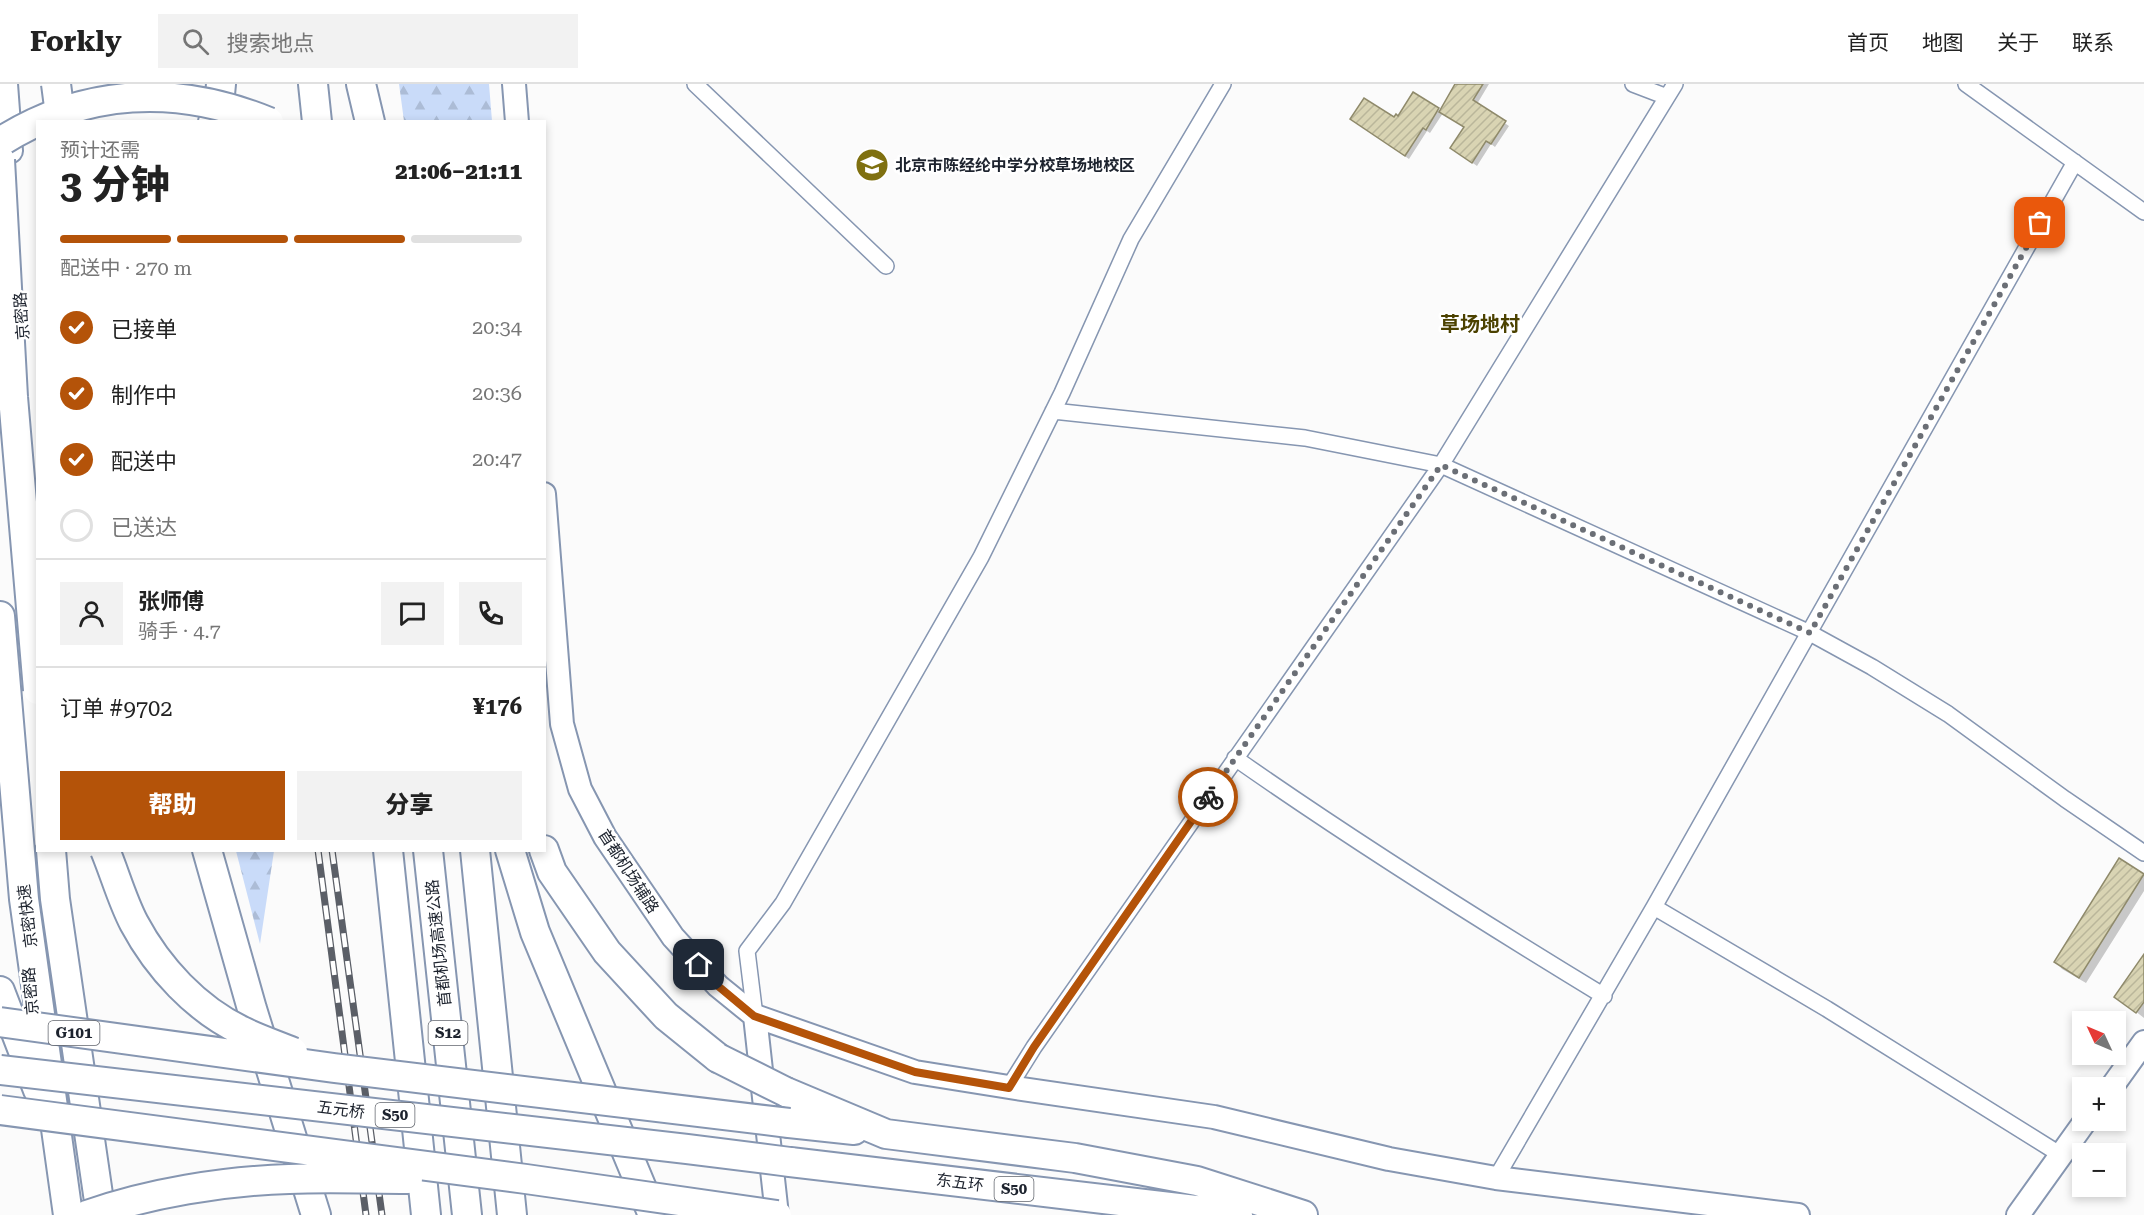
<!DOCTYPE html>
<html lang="zh">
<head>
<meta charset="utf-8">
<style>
	:root { --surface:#fff; --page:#f2f2f2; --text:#222; --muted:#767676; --line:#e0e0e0; --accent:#b45309 }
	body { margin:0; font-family:"Roboto Serif","Noto Sans SC",serif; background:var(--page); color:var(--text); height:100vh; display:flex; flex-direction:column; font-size:22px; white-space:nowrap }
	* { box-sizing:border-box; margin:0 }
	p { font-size:20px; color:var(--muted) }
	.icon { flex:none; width:33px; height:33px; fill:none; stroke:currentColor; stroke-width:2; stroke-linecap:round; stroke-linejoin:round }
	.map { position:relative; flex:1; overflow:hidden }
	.details { position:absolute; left:36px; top:36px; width:510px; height:732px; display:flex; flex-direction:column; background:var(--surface); border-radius:0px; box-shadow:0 3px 9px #0003 }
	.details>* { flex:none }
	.needle { width:39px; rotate:314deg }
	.buttons { position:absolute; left:2072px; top:927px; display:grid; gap:12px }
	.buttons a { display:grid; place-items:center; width:54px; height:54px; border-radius:0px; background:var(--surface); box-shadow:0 3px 9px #0003; font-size:30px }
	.pin { position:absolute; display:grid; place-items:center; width:51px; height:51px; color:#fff; margin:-26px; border-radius:12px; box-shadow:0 3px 9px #0006 }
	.courier { position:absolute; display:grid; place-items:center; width:60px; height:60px; margin:-30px; border:4px solid #b45309; border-radius:50%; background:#fff; color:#222; box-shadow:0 2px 8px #0007 }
	.overview em { font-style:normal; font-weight:800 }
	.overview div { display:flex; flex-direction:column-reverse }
	.overview { display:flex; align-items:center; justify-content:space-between; height:102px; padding:0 24px }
	h1 { font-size:39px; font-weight:800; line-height:45px }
	.bar { display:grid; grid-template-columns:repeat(4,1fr); gap:9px 6px; align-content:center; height:72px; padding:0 24px }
	.bar i { height:8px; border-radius:4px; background:var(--line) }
	.bar .selected { background:var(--accent) }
	.bar p { grid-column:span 4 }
	.line { display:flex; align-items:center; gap:15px; padding:0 24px; border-top:2px solid var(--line) }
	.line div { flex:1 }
	.round { display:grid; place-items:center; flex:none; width:63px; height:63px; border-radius:0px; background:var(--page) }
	ol { padding:0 24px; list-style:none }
	li { display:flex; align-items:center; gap:18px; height:66px }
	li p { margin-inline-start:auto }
	li .icon { padding:6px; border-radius:50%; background:var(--accent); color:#fff; stroke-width:4 }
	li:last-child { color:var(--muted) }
	li i { width:33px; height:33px; border:3px solid var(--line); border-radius:50% }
	.primary-button { display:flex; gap:12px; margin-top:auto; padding:12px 24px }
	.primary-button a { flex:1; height:69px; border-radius:0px; background:var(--accent); color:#fff; font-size:24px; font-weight:800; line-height:69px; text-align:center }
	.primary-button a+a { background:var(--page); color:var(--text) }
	header { display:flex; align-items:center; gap:36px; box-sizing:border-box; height:84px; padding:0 30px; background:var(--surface); border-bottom:2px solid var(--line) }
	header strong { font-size:28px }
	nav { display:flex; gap:33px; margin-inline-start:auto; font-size:21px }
	.search { width:420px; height:54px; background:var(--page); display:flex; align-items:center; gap:15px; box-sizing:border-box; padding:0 21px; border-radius:0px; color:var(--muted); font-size:22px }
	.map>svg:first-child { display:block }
	.forest { fill:url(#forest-firs) }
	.shadow { fill:#0003 }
	.building { fill:url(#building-hatch); stroke:#8f8a6b; stroke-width:1.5 }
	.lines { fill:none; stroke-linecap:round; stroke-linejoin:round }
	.street-casing { stroke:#8696b1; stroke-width:18 }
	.secondary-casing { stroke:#8696b1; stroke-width:26 }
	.highway-casing { stroke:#8696b1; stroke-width:32 }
	.street { stroke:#fff; stroke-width:15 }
	.secondary { stroke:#fff; stroke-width:22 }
	.highway { stroke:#fff; stroke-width:28 }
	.rail-casing { stroke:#5b5f67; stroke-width:7 }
	.rail { stroke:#fff; stroke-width:4.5; stroke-dasharray:14; stroke-linecap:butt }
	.highway-bridge-casing { stroke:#8696b1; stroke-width:32; stroke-linecap:butt }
	.highway-bridge { stroke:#fff; stroke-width:28 }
	.done { stroke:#6b6f76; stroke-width:6; stroke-dasharray:0 10.8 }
	.route { stroke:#b45309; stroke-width:8 }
	.labels { text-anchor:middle; stroke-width:5; stroke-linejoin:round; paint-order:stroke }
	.shield { fill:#fff; stroke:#61656d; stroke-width:1.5 }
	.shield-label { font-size:15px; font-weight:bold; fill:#1d232e }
	.poi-label { font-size:16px; font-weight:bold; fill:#1d232e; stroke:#fff; text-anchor:start }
	.street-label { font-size:16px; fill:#1d232e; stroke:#fff }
	.quarter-label { font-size:20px; font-weight:bold; fill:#4c4200; stroke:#fff }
</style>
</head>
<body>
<header>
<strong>Forkly</strong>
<div class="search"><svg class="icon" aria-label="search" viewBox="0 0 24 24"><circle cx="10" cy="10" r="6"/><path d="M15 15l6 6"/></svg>搜索地点</div>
<nav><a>首页</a><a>地图</a><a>关于</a><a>联系</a></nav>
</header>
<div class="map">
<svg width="2144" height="1131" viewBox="0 0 2144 1131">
	<defs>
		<pattern id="forest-firs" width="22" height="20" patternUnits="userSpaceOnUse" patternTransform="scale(1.5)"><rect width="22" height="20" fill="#c9dbf9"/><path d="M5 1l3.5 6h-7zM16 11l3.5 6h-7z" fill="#acbcd6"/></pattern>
		<pattern id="building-hatch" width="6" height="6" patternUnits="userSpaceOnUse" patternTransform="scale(1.5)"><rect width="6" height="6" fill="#d9d4b3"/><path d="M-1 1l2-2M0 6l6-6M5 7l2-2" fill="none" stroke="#bab69a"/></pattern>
	</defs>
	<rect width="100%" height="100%" fill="#fbfbfb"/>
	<path class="forest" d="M399,0h90l3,37h-88z
		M236,767h38l-14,93z"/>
	<path class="shadow" d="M1457,0h32l-12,20 32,22 -14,21 -4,-3 -14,22 -25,-18 13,-20 -22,-15 -13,20 -3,-2 -18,28 -53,-36 42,-5 16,-24 27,18z
		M2120,776l24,15v16l-58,92 -24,-14 -6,-7z
		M2144,873v61l-28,-22z"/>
	<path class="building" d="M1455,0h28l-10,16 33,21 -15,23 -5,-3 -14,22 -22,-15 14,-21 -25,-15z
		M1413,8l26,16 -13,22 -3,-2 -18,28 -55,-37 14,-21 30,19 2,-3 2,2z
		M2119,774l25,16 -65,104 -25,-16z
		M2144,870v48l-8,11 -22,-16z"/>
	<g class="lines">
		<defs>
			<path id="street" d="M695,0l191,182
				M1633,0l34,13
				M1966,0l178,128
				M1053,327l252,27 136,27 369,168 62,34 76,47 117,85 79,54
				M1235,674c120,84 244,162 369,238
				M1654,823l173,102 234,146
				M755,932l-8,-65 36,-48 198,-346 81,-164 69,-154 92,-155
				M1009,1003l25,-40 407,-582 234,-381
				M1496,1094l158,-271 421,-745"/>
			<path id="secondary" d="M6,0l5,67
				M514,0l3,38
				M544,410l18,230 18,65 25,48 68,100 45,49 37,30 22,199
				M755,932l160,56 94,15 205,30 175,42 107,19 302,37
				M2111,1004l33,-46
				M2018,1131l68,-95"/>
			<path id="highway" d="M313,0l4,38
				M361,0l9,38
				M213,38l6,-17 2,-21
				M0,532l24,283 44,316
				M51,766l4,49 46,316
				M207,766l45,159 64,206
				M388,766l38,365
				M428,766l39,365
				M475,766l37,365
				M510,766l25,82 118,283
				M544,766l8,22 55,80 59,64 52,42
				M0,907l38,99
				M786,1008l100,42 189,24 122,23 106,34
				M789,1039l65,7
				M790,1078l448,53"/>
		</defs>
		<use href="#street" class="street-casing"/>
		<use href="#secondary" class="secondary-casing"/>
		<use href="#highway" class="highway-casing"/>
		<use href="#street" class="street"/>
		<use href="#secondary" class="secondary"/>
		<use href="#highway" class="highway"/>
		<defs>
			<path id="rail" d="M318,766l48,365
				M332,766l50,365"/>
		</defs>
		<use href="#rail" class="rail-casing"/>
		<use href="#rail" class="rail"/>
		<defs>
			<path id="highway-bridge" d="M56,0l5,38
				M0,58c85,-54 177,-58 269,-20
				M0,76l13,237 25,293
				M105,766c10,24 17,50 29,73 24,45 62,86 108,108 16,8 34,14 51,21
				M0,938l334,46 455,55
				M718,974l68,34
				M0,986l687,79 103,13
				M0,1026l526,69 251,36
				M87,1131c62,-22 137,-34 202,-36 40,-2 80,0 119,0"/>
		</defs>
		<use href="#highway-bridge" class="highway-bridge-casing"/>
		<use href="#highway-bridge" class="highway-bridge"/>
	</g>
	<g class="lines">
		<path class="done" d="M1208,713l233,-332 369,168 230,-410"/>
		<path class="route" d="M699,881l19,21 36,30 161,56 94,16 25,-41 174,-250"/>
	</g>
	<defs>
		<symbol id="school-disc" viewBox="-11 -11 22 22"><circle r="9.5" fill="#7f7010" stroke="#fff"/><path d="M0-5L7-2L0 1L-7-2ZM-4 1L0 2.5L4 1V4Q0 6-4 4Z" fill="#fff"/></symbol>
	</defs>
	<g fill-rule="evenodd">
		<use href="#school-disc" x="853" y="62" width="38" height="38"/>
	</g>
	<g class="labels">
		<g class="shield">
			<rect x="48.5" y="937" width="51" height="24" rx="4.5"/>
			<rect x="428.5" y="937" width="39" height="24" rx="4.5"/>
			<rect x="375.5" y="1019" width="39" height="24" rx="4.5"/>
			<rect x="994.5" y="1093" width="39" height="24" rx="4.5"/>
		</g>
		<g class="shield-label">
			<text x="74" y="954">G101</text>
			<text x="448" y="954">S12</text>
			<text x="395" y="1036">S50</text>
			<text x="1014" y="1110">S50</text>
		</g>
		<g class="poi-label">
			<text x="895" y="87">北京市陈经纶中学分校草场地校区</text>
		</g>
		<g class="street-label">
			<text transform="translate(21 232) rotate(-94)" y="6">京密路</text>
			<text transform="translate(629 787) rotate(57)" y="6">首都机场辅路</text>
			<text transform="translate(27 832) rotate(-97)" y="6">京密快速</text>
			<text transform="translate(438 859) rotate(-96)" y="6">首都机场高速公路</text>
			<text transform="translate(30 907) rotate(-95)" y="6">京密路</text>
			<text transform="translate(341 1025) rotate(7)" y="6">五元桥</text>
			<text transform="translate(960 1098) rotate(7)" y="6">东五环</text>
		</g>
		<g class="quarter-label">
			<text x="1480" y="247">草场地村</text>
		</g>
	</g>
</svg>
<div class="buttons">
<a><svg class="needle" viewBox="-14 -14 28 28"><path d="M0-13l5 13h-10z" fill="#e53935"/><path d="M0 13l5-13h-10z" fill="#767676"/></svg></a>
<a>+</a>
<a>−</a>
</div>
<div class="pin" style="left:2040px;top:139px;background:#ea580c"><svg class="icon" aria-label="bag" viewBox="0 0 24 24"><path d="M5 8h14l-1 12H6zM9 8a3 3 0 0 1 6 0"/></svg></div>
<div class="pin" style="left:699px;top:881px;background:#1f2937"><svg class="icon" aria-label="home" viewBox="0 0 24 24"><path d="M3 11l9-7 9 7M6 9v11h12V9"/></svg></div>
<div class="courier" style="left:1208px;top:713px"><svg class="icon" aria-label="bike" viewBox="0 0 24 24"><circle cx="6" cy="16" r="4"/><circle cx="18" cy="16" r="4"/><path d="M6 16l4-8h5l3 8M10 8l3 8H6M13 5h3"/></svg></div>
<section class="details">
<div class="overview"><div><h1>3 分钟</h1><p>预计还需</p></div><em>21:06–21:11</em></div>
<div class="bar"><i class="selected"></i><i class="selected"></i><i class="selected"></i><i></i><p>配送中 · 270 m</p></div>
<ol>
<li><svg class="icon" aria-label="check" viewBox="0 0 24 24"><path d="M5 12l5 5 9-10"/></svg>已接单<p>20:34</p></li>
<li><svg class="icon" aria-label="check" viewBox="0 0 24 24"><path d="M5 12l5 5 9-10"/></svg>制作中<p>20:36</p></li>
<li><svg class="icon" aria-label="check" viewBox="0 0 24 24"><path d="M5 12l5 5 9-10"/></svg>配送中<p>20:47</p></li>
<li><i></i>已送达</li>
</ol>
<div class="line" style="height:108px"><a class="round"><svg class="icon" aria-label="person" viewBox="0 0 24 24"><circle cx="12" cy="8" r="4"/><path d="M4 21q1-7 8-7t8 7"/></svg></a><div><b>张师傅</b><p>骑手 · 4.7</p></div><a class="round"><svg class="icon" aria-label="chat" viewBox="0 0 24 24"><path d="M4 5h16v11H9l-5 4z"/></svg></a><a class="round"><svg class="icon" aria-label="phone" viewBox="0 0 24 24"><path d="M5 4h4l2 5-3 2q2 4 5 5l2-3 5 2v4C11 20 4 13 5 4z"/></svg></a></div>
<div class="line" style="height:78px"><div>订单 #9702</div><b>¥176</b></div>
<div class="primary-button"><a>帮助</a><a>分享</a></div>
</section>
</div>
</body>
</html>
